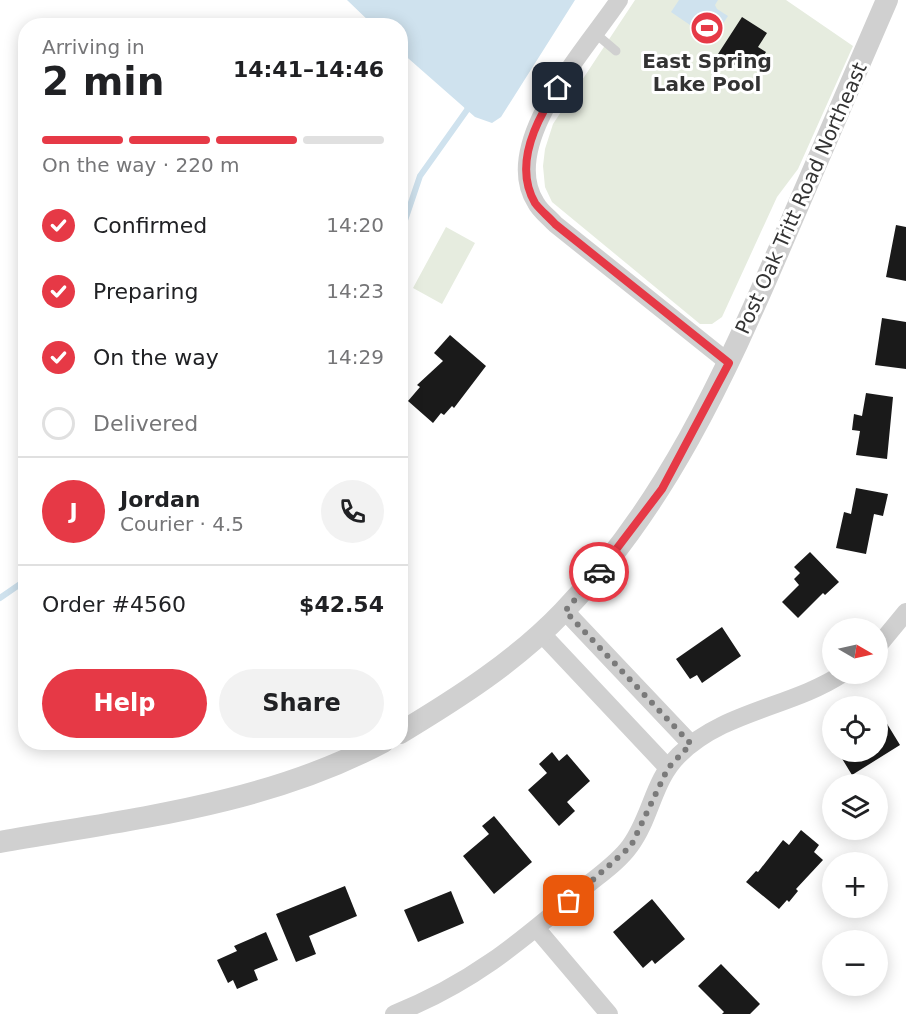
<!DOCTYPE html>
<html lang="en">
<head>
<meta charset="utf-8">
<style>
	:root { --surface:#fff; --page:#f2f2f2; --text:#202124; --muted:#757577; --line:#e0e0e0; --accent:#e63946 }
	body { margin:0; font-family:"DejaVu Sans",sans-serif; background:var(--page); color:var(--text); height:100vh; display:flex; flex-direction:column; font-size:22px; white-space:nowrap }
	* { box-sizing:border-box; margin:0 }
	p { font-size:20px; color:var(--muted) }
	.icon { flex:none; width:33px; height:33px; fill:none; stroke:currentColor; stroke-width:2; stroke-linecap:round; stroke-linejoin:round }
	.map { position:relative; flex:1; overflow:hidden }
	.panel { position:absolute; left:18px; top:18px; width:390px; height:732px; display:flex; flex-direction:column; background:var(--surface); border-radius:24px; box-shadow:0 3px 15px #0003 }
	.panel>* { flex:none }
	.needle { width:39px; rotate:99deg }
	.fabs { position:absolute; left:822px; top:618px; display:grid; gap:12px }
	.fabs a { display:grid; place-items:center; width:66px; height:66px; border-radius:50%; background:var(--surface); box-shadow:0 3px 15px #0003; font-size:30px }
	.pin { position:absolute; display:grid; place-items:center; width:51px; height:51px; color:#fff; margin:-26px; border-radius:12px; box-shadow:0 3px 9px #0006 }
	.courier { position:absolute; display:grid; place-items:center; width:60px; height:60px; margin:-30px; border:4px solid #e63946; border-radius:50%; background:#fff; color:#222; box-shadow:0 2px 8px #0007 }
	.overview em { font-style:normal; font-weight:700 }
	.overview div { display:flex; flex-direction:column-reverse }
	.overview { display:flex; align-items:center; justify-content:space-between; height:102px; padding:0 24px }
	h1 { font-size:39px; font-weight:700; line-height:45px }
	.bar { display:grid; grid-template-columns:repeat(4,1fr); gap:9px 6px; align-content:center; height:72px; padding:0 24px }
	.bar i { height:8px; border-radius:4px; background:var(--line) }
	.bar .current { background:var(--accent) }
	.bar p { grid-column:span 4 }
	.line { display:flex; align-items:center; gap:15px; padding:0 24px; border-top:2px solid var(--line) }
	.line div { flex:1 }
	.round { display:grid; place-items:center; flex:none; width:63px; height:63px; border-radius:32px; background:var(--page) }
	ol { padding:0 24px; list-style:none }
	li { display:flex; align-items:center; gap:18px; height:66px }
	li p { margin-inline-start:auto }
	li .icon { padding:6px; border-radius:50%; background:var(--accent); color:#fff; stroke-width:4 }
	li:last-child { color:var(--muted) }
	li i { width:33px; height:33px; border:3px solid var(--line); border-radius:50% }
	.button { display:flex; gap:12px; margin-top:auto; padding:12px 24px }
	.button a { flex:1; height:69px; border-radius:36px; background:var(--accent); color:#fff; font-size:24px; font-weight:700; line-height:69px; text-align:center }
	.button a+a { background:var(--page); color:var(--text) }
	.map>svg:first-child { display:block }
	.green { fill:#e6ecdf }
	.water { fill:#cfe2ee }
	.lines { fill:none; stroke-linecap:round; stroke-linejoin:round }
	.stream { stroke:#cfe2ee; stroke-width:6 }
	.building { fill:#1a1a1a }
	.service { stroke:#d0d0d0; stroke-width:9 }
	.minor { stroke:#d0d0d0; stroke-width:18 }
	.tertiary { stroke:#d0d0d0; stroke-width:22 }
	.done { stroke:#7a7a7a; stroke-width:6; stroke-dasharray:0 10.8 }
	.route { stroke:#e63946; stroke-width:8 }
	.labels { text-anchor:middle; stroke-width:6; stroke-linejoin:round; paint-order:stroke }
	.poi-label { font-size:20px; font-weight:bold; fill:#333; stroke:#fff }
	.street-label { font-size:20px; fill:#333; stroke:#fff }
</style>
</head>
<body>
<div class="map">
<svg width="906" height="1014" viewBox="0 0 906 1014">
	<rect width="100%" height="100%" fill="#fff"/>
	<path class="green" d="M635,0h151l67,46 -55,123 -21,28 -55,120 -10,7h-12l-148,-122 -7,-15 -2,-21 2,-17 8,-25z
		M446,227l29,16 -33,61 -29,-16z"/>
	<path class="water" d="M347,0h228l-74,117 -9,6 -17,-6 -74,-65 -1,-26 -27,-1z
		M679,0h39l-3,5 2,4 11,7 -16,24 -41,-28z"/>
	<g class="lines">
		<path class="stream" d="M400,235l20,-59 47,-66 1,-6
			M0,598l26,-18"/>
	</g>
	<path class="building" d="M742,17l25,16 -9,14 8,5 -12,19 -9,-6 -3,5 -24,-16z
		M896,225l10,2v54l-20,-4z
		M882,318l24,4v47l-31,-4z
		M450,335l36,31 -32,42 -2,-2 -8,9 -3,-2 -8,10 -25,-22 12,-14 -3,-2 26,-24 -9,-8z
		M866,393l27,4 -6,62 -31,-4 4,-24 -8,-1 2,-16 8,2z
		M856,488l32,6 -5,22 -9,-2 -8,40 -30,-6 8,-36 7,2z
		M810,552l29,30 -14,13 -2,-2 -25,25 -16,-16 17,-17 -5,-6 6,-6 -6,-6z
		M722,627l19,29 -39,27 -5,-8 -7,4 -14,-20z
		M878,709l22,36 -48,30 -14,-23h40z
		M552,752l7,9 8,-7 23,27 -23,21 8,9 -16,15 -31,-36 19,-17 -8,-9z
		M494,816l38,46 -38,32 -31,-38 26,-22 -7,-8z
		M801,830l18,15 -5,7 9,8 -27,29 2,2 -9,11 -2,-2 -8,9 -33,-27 10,-11 2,1 25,-32 6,5z
		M345,886l12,30 -48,20 7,18 -20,8 -20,-48z
		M451,891l13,32 -46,19 -14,-32z
		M652,899l33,40 -30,25 -3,-4 -9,8 -30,-36z
		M266,932l12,28 -24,10 4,10 -21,9 -4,-9 -5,3 -11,-23 20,-9 -3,-5z
		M721,964l39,40 -10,10h-28l2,-2 -26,-26z"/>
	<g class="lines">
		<path class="service" d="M596,34l20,17"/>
		<path class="minor" d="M619,0c-32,48 -121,144 -83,203 4,8 13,14 19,21l174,139
			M565,611l126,133
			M541,633l127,135
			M878,646l28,-34
			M536,928l73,86
			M394,1014c76,-30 124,-70 185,-122 17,-15 38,-28 51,-46 21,-28 23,-66 49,-91 44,-44 113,-48 163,-81"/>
		<path class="tertiary" d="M400,733c58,-35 116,-72 163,-121 102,-105 161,-235 218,-367 35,-82 71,-163 106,-245
			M0,842c130,-23 265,-37 383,-100"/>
	</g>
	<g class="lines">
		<path class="done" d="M569,901l62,-55 37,-78 23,-24 -126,-133 34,-39"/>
		<path class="route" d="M558,88c-22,32 -45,77 -23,115 5,7 14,14 20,21l174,139 -67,126 -63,83"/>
	</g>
	<defs>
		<symbol id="stadium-disc" viewBox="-11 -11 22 22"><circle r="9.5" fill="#e63946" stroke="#fff"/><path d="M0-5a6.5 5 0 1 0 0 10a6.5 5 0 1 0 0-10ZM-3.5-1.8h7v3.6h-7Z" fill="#fff"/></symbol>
	</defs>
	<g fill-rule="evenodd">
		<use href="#stadium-disc" x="688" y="9" width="38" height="38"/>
	</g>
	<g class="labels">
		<g class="poi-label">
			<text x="707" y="68">East Spring<tspan x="707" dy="23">Lake Pool</tspan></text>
		</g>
		<g class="street-label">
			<text transform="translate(801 198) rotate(-66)" y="7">Post Oak Tritt Road Northeast</text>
		</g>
	</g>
</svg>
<div class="fabs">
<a><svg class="needle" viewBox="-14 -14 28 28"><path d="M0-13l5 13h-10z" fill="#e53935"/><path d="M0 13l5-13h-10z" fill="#757577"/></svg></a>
<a><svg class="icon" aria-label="locate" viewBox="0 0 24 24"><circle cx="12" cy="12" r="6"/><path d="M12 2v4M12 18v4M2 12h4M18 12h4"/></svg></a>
<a><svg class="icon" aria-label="layers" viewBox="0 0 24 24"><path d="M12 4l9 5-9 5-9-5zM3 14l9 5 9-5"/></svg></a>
<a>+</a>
<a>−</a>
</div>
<div class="pin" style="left:569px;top:901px;background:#ea580c"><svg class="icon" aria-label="bag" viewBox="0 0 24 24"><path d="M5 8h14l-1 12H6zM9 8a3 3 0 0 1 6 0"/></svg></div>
<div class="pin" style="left:558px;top:88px;background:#1f2937"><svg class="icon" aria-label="home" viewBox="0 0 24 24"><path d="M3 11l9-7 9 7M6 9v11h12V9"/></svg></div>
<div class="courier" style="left:599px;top:572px"><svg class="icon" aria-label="car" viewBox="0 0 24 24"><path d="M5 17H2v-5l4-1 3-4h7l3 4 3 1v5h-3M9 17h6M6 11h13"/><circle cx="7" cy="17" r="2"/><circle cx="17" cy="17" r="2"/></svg></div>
<section class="panel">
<div class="overview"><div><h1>2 min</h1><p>Arriving in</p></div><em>14:41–14:46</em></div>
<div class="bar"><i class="current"></i><i class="current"></i><i class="current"></i><i></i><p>On the way · 220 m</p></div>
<ol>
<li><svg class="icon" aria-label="check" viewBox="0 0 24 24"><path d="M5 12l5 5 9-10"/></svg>Confirmed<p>14:20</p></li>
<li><svg class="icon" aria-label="check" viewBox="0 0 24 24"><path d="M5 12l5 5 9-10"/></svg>Preparing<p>14:23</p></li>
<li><svg class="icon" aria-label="check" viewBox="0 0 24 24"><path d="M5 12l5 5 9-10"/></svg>On the way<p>14:29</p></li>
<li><i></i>Delivered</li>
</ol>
<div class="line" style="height:108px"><b class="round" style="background:var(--accent);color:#fff">J</b><div><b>Jordan</b><p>Courier · 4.5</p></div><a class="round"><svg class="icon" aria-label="phone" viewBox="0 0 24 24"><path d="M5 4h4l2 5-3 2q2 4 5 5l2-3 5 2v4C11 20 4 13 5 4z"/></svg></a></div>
<div class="line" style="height:78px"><div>Order #4560</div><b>$42.54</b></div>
<div class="button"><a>Help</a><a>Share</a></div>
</section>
</div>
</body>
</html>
